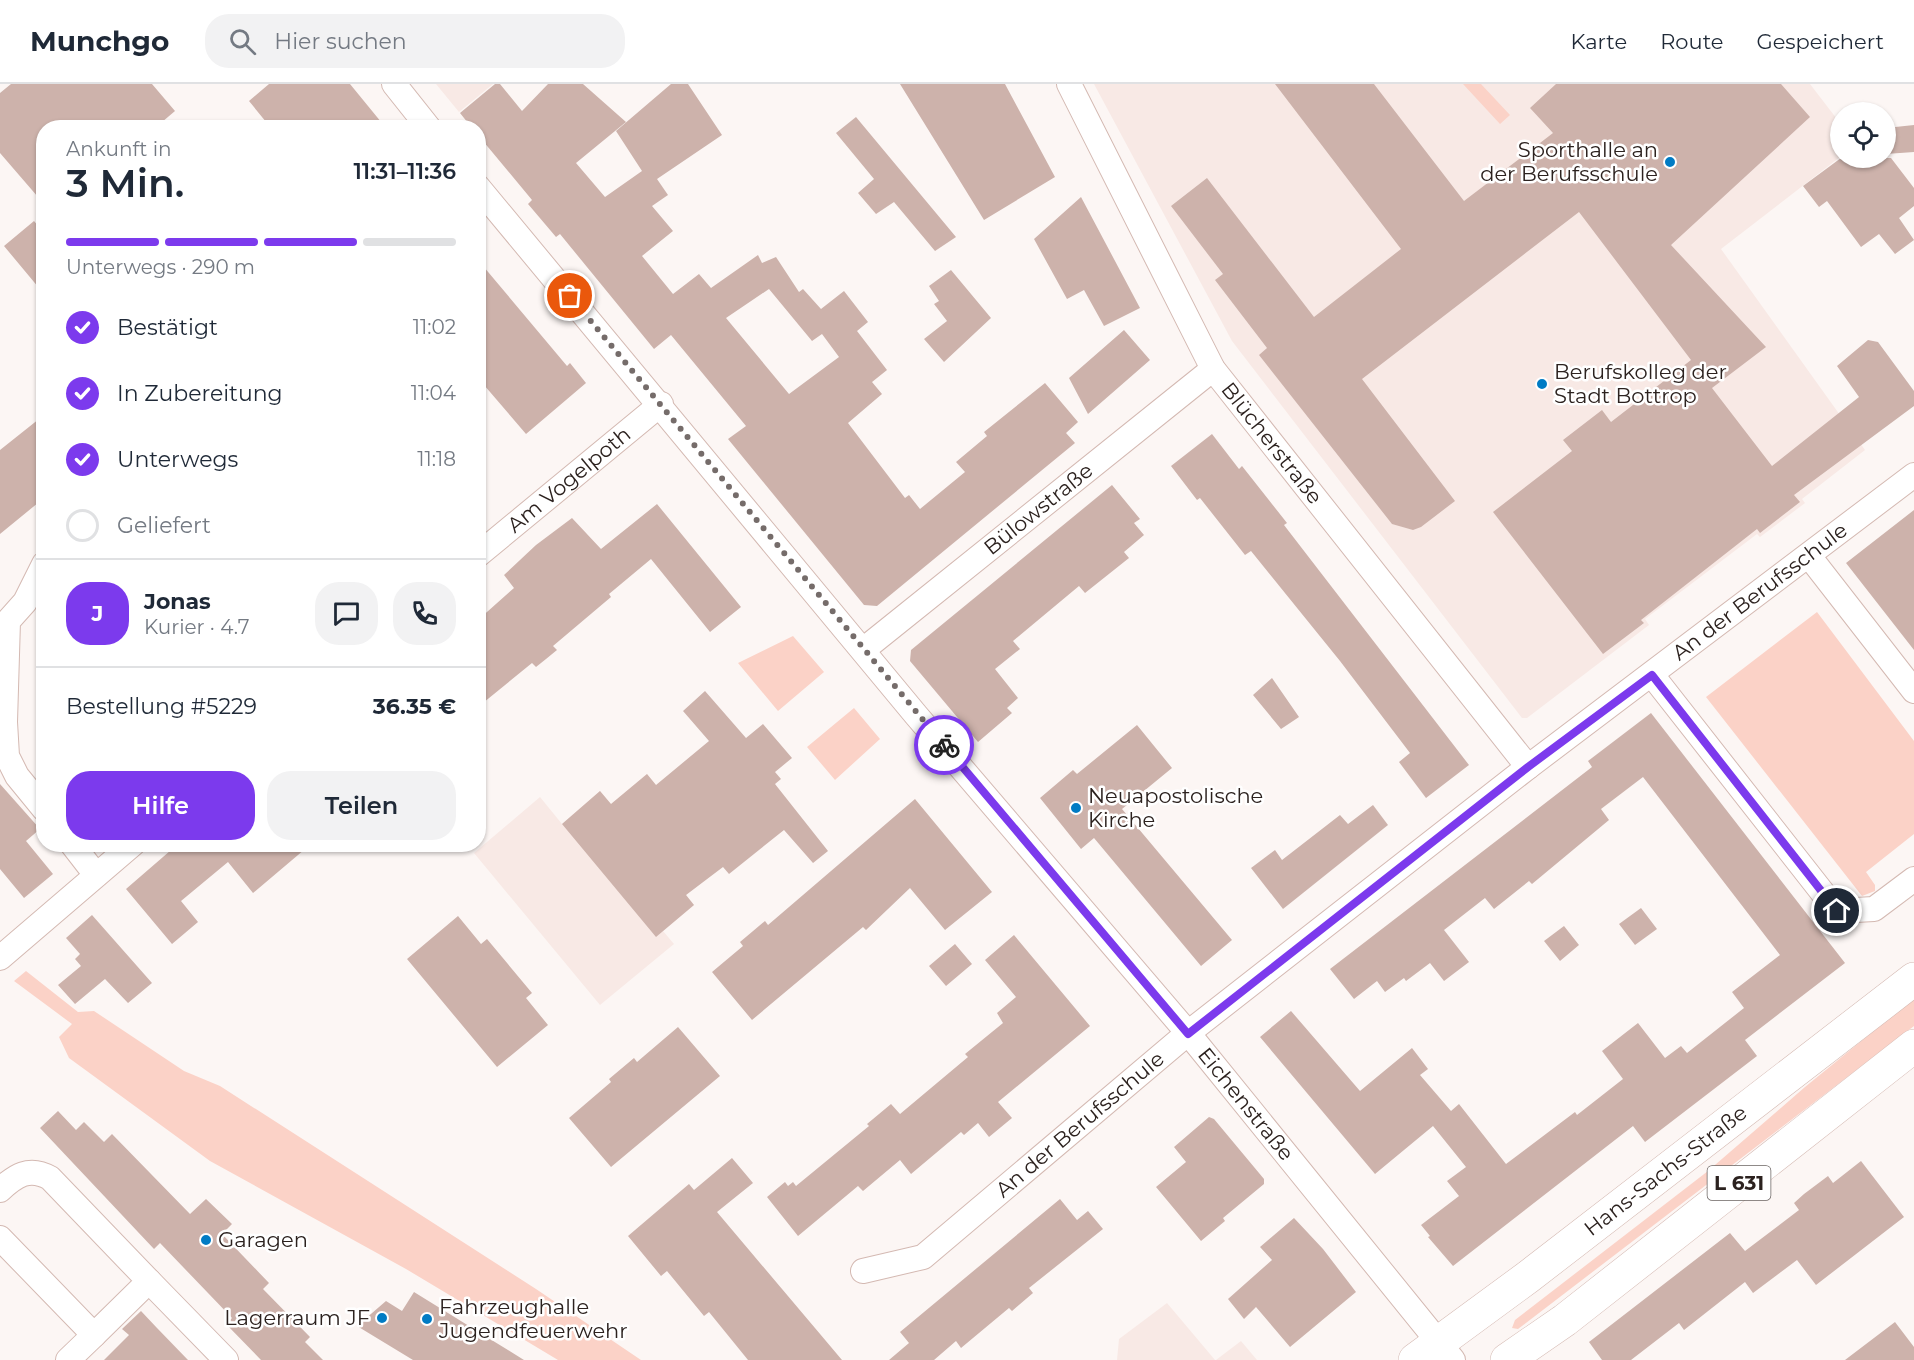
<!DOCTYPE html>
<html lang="de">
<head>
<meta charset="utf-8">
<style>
	:root { --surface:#fff; --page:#f2f2f3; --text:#1f2937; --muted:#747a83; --line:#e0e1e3; --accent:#7c3aed }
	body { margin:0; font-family:Montserrat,sans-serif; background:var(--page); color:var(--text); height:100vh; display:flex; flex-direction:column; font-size:22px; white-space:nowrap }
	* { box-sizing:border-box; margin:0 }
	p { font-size:20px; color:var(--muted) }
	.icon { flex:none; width:33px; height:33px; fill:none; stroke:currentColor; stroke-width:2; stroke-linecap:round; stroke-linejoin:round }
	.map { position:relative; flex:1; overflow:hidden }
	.details { position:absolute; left:36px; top:36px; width:450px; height:732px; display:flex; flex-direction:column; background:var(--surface); border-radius:24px; box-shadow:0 2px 4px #0004 }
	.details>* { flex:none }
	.buttons { position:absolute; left:1830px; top:18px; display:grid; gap:12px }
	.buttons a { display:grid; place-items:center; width:66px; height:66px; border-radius:50%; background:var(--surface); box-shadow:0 2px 4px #0004; font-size:30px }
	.pin { position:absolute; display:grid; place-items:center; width:51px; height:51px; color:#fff; margin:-26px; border:3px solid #fff; border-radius:50%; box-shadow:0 2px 6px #0007 }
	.courier { position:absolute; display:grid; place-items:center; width:60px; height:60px; margin:-30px; border:4px solid #7c3aed; border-radius:50%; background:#fff; color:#222; box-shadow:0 2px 8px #0007 }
	.summary em { font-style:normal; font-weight:600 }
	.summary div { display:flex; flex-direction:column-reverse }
	.summary { display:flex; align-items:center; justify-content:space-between; height:102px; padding:0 30px }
	h1 { font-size:39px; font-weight:600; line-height:45px }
	.bar { display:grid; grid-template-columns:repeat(4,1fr); gap:9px 6px; align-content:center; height:72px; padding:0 30px }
	.bar i { height:8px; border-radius:4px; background:var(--line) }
	.bar .active { background:var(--accent) }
	.bar p { grid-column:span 4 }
	.line { display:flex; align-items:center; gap:15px; padding:0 30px; border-top:2px solid var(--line) }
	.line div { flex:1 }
	.round { display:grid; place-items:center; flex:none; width:63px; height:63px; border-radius:24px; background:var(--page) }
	ol { padding:0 30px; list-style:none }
	li { display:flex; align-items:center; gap:18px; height:66px }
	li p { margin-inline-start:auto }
	li .icon { padding:6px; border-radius:50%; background:var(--accent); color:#fff; stroke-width:4 }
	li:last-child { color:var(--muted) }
	li i { width:33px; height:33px; border:3px solid var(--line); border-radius:50% }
	.action { display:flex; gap:12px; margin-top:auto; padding:12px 30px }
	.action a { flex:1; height:69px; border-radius:24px; background:var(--accent); color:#fff; font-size:24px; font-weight:600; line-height:69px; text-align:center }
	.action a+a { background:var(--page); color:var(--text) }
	header { display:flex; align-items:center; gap:36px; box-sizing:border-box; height:84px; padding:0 30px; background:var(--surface); border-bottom:2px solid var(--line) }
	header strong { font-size:28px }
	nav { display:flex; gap:33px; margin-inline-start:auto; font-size:21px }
	.search { width:420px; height:54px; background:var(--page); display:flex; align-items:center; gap:15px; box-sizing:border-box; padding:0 21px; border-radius:24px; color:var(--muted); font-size:22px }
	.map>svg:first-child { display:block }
	.built { fill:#f8e9e5 }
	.green { fill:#fbd2c7 }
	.building { fill:#cdb2ab; fill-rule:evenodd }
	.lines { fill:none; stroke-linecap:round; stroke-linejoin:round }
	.street-casing { stroke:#d4b9b2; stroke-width:26 }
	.primary-casing { stroke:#d4b9b2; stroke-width:34 }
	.street { stroke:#fff; stroke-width:24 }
	.primary { stroke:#fff; stroke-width:33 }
	.done { stroke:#756c6a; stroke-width:6; stroke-dasharray:0 10.8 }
	.route { stroke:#7c3aed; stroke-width:8 }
	.poi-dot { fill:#007bc4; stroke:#fff; stroke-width:2 }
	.labels { text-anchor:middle; stroke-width:5; stroke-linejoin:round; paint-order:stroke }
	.shield { fill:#fff; stroke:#6b6462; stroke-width:1.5 }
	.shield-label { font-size:20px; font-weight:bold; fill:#2c221f }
	.poi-label { font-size:21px; fill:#2c221f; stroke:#fff; text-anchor:start }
	.street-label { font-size:21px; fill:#2c221f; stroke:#fff }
</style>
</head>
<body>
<header>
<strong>Munchgo</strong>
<div class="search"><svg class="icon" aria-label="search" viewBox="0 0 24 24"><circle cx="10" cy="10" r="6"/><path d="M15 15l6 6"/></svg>Hier suchen</div>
<nav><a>Karte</a><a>Route</a><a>Gespeichert</a></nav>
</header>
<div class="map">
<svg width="1914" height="1276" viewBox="0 0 1914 1276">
	<rect width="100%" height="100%" fill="#fcf6f4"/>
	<path class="built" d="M436,0h57l-34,28z
		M1094,0h716l30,39v34l-119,92 144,201 -63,49 3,4 -45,34 -3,-3 -112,85 4,6 -122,93h-5l-290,-377z
		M647,690l76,92 -37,29 8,10 -31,26 11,13 -74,61 -126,-152 66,-56 22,27 38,-33 11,13z
		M1167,1219l48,57h-98l2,-21z
		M1241,1257l16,19h-41z"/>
	<path class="green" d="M1463,0h18l29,31 -10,9z
		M1817,528l97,129v93l-48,38 9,13v6l-13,5 -156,-199z
		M793,552l31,36 -46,39 -40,-48z
		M854,624l26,31 -45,41 -28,-33z
		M26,887l52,41 16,-1 90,60 36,15 316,203 105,71h-83l-152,-91 -196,-108 -141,-103 -10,-21 13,-13 -58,-43z
		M1914,914v28l-396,303 -6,-1 3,-8 193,-149 97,-84z"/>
	<path class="building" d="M11,0h141l23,27 -20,17h-111v76l-44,-51v-60z
		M269,0h81l36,44h-115l-22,-27z
		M495,0h5l22,27 26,-27h35l43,38 -50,41 29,34 37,-26 -26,-40 55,-47h17l34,51 -65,44 11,16 -16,11 21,25 -31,25 31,38 26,-20 12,14 47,-33 4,8 14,-6 23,35 4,-3 18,20 23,-18 24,31 -11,9 30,39 -15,12 10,12 -34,29 57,75 4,-3 11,14 45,-37 -9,-10 31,-26 -3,-4 61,-49 33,39 -12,11 9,10 -198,163 -13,-1 -136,-166 18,-13 -75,-91 -17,14 -94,-115 -4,3 -28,-33 4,-4 -54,-65v-7h-6l-12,-15zM769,205l43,52 10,-7 17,23 -50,37 -63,-76z
		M900,0h105l50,93 -71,43z
		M1275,0h99l90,117 89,-68 -23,-25 26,-24h225l29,33 -139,128 95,102 -54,41 60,78 87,-69 -22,-31 31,-26 10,2 36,49v15l-120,89 6,7 -40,31 -3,-4 -116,91 3,3 -41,31 -110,-142 79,-61 -9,-11 39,-30 9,12 80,-62 -112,-148 -217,167 93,122 -34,26 -8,3 -21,-6 -133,-169 8,-7 -52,-68 8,-6 -52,-68 36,-28 107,139 87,-68z
		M856,33l100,120 -21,14 -41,-49 -18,12 -18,-21 16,-14 -38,-46z
		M1914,41v27l-28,2v-26z
		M1841,74h50l23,30v18l-15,12 15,22 -19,14 -16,-20 -18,13 -34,-46 -8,6 -16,-21z
		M1081,113l59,111 -36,18 -20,-36 -17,9 -33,-60z
		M34,137l10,12v61l-40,-48z
		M478,176l89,106 3,-3 16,20 -60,51 -48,-56z
		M951,186l40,48 -47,44 -20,-23 23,-18 -13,-17 5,-3 -10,-15z
		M1124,246l26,30 -62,54 -19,-36z
		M44,331v83l-44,36v-84z
		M1212,350l27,35 3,-3 45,57 -3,2 185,240 -43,33 -27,-36 11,-9 -70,-92 -89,-110 -6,4 -45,-57 -3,2 -26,-34z
		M1112,401l28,34 -6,4 10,12 -20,17 5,6 -44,35 -6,-7 -66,55 7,8 -25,20 23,29 -11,10 5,5 -34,29 -68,-81 1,-11z
		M657,420l84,103 -31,25 -59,-73 -42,35 2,3 -58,49 4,4 -11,9 -10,8 -4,-4 -54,44v-87l36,-32 -10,-13 32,-30 36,-27 29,31z
		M1914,426v140l-68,-87z
		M1272,594l27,39 -18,12 -28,-34z
		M705,607l41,47 17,-14 29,34 -17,14 6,7 -6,5 53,67 -15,12 -29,-33 -55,44 -6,-7 -37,28 8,10 -38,32 -94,-113 38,-33 11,13 36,-30 9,11 53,-44 -26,-30z
		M1651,629l194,250 -100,77 12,16 -112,86 -12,-16 -180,140 -25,-29 2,-1 -9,-11 38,-29 -12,-15 19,-14 -33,-41 -58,48 -115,-137 31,-26 69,80 52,-43 16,21 -8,6 31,36 8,-7 47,60 69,-52 2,3 46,-36 -21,-28 36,-28 27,35 16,-12 6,7 57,-45 -12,-16 48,-37 -137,-178 -42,32 8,11 -77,64 -3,-3 -35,28 -9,-11 -41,32 25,32 -25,19 -14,-18 -24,18 -2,-3 -19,14 -8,-11 -23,18 -24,-30 262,-202 -4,-6z
		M1137,641l35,43 -50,41 110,131 -31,26 -107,-128 -13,11 -41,-51 33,-28 4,4z
		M0,700l40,45 -14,12 27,33 -29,24 -24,-29z
		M915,715l77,93 -47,38 -35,-42 -44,42 -3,-3 -111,93 -40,-48 31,-26 -3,-4 25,-21 3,4z
		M1373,721l15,20 -105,84 -32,-41 24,-18 7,10 58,-45 8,9z
		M178,760h133l-58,49 -25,-31 -47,39 17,21 -26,22 -46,-55z
		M1641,824l16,21 -22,16 -16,-21z
		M92,831l60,68 -24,20 -23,-24 -30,25 -17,-19 23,-19 -6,-7 5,-5 -14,-16z
		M458,832l23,28 6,-5 45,54 -6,5 22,27 -51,42 -90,-108z
		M1564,842l15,19 -19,16 -16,-20z
		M1014,851l76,91 -92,76 14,16 -23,19 -11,-14 -14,12 -3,-3 -50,42 -11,-14 -37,31 -5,-5 -60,50 -31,-39 18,-15 3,4 5,-4 3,4 73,-60 -2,-2 24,-20 9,10 68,-57 -3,-3 38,-31 -6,-10 19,-16 -31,-37z
		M955,860l17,20 -26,22 -17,-20z
		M678,943l42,49 -109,91 -42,-49 42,-36 -2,-3 25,-21 3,4z
		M58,1027l18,19 8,-8 20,20 8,-8 78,80 16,-15 26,25 -10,10 47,49 -6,6 47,48 -5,5 18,18h-62l-35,-36 6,-6 -72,-75 -6,6 -114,-121z
		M1209,1033l5,2 50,60v5l-41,34 2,3 -24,20 -45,-54 30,-25 -12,-15z
		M732,1074l21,25 -36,29 125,148h-94l-39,-48 -5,4 -37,-45 -6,5 -33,-40 61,-52 5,6z
		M1861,1077l43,56 -88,68 -19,-25 -44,33 -8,-11 -61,48 -5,-7 -48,37h-29l-13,-18 141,-109 15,18 54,-41 -5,-7 10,-9 24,-18 5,7z
		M1060,1115l17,21 11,-9 15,18 -74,59 4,5 -21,18 -3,-3 -48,40 -5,-7 -22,19h-45l20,-17 -9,-11z
		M1294,1134l29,31 33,43 -66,55 -34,-40 -12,12 -16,-20 44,-39 -12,-13z
		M414,1208l76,47 34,21h-111l-56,-34 29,-25 16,10z
		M141,1227l16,17 31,32h-84l25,-25 -7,-6z
		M1895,1238l19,25v13h-69z"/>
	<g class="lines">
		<defs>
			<g id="street">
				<path d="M394,0l35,44"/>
				<path id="s1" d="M1069,0l144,285 315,398"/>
				<path id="s2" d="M478,103l438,528 272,318 265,327"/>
				<path id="s3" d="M478,471l183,-151"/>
				<path d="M1809,472l105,135"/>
				<path d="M44,480l-19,38 -17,19 -3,101 2,34 10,20 27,33"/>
				<path id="s4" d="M863,566l350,-281"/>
				<path d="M1652,591l185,236 37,-2 40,-30"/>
				<path d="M72,760l24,31"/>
				<path d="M0,874l133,-114"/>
				<path d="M0,1106c15,-14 29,-24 50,-12l99,103 -55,54"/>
				<path d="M0,1154l94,97 -26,25"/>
				<path id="s5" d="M863,1187l60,-14 265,-224 340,-266 386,-292"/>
				<path d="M149,1197l77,79"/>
			</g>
			<g id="primary">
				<path id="s6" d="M1415,1276l113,-83 386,-298"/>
				<path d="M1507,1276l58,-40 349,-274"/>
			</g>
		</defs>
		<use href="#street" class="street-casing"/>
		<use href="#primary" class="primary-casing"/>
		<use href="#street" class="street"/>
		<use href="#primary" class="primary"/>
	</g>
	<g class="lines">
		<path class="done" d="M570,212l374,449"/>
		<path class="route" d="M944,661l244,289 340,-267 124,-92 185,236"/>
	</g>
	<g class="poi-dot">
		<circle cx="1670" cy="78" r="6"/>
		<circle cx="1542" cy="300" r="6"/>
		<circle cx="1076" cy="724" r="6"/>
		<circle cx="206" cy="1156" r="6"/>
		<circle cx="382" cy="1234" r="6"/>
		<circle cx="427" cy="1235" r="6"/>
	</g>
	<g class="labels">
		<rect class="shield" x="1707.5" y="1082" width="63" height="34" rx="4.5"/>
		<g class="shield-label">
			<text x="1739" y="1106">L 631</text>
		</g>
		<g class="poi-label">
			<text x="1658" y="73" text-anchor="end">Sporthalle an<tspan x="1658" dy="24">der Berufsschule</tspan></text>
			<text x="1554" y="295">Berufskolleg der<tspan x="1554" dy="24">Stadt Bottrop</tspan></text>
			<text x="1088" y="719">Neuapostolische<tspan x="1088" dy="24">Kirche</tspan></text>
			<text x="218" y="1163">Garagen</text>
			<text x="439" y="1230">Fahrzeughalle<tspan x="439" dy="24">Jugendfeuerwehr</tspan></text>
			<text x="370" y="1241" text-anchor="end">Lagerraum JF</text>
		</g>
		<g class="street-label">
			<text dy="7" stroke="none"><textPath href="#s1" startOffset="414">Blücherstraße</textPath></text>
			<text dy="7" stroke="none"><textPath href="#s3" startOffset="118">Am Vogelpoth</textPath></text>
			<text dy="7" stroke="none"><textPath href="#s4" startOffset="225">Bülowstraße</textPath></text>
			<text dy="7" stroke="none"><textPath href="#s5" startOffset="1131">An der Berufsschule</textPath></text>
			<text dy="7" stroke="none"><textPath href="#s2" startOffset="1196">Eichenstraße</textPath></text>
			<text dy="7" stroke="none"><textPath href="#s5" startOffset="267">An der Berufsschule</textPath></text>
			<text dy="7" stroke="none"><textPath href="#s6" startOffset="314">Hans-Sachs-Straße</textPath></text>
		</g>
	</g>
</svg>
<div class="buttons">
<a><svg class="icon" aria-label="locate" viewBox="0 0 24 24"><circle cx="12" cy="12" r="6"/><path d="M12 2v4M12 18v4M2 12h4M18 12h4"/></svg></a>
</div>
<div class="pin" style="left:570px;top:212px;background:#ea580c"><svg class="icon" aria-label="bag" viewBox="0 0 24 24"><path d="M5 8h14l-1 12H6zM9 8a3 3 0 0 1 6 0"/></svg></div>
<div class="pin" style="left:1837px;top:827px;background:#1f2937"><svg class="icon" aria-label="home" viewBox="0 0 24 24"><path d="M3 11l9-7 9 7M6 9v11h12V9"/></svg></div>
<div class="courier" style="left:944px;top:661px"><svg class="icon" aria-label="bike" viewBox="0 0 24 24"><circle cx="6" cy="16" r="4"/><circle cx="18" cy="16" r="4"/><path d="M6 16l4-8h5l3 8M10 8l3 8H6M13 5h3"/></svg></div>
<section class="details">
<div class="summary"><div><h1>3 Min.</h1><p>Ankunft in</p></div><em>11:31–11:36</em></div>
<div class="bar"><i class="active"></i><i class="active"></i><i class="active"></i><i></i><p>Unterwegs · 290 m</p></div>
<ol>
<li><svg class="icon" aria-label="check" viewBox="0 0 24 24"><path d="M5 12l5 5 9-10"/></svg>Bestätigt<p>11:02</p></li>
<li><svg class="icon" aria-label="check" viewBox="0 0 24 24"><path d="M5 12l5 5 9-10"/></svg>In Zubereitung<p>11:04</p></li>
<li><svg class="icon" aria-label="check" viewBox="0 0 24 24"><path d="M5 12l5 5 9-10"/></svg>Unterwegs<p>11:18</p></li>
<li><i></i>Geliefert</li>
</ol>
<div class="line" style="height:108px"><b class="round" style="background:var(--accent);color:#fff">J</b><div><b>Jonas</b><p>Kurier · 4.7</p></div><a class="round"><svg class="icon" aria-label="chat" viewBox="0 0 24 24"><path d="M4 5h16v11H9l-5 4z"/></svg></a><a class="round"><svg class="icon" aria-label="phone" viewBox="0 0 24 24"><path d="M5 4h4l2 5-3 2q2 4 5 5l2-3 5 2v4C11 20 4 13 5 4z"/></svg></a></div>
<div class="line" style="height:78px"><div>Bestellung #5229</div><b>36.35 €</b></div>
<div class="action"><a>Hilfe</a><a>Teilen</a></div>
</section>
</div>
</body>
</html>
